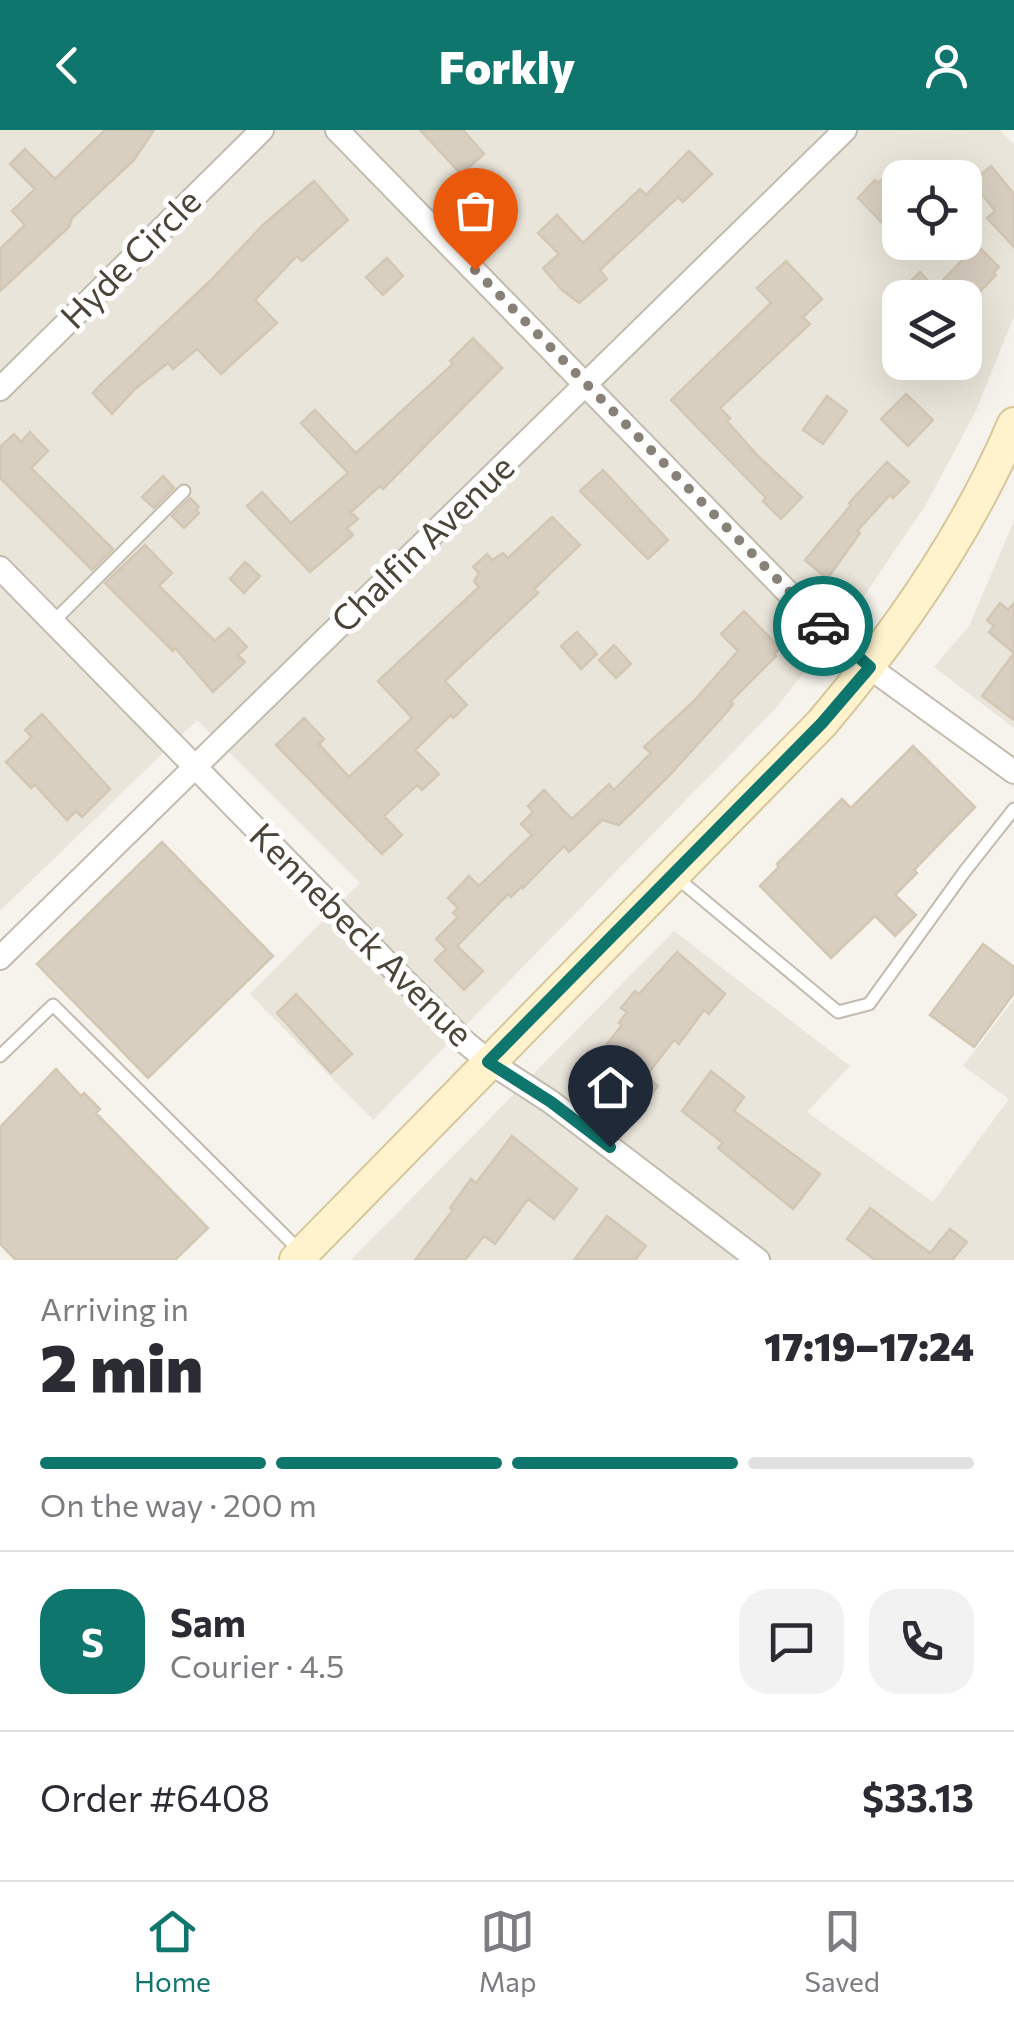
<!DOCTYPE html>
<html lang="en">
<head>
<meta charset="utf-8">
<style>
	:root { --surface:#fff; --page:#f2f2f3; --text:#2b2b33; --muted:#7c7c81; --line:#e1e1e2; --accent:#0f766e }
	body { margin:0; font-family:Commissioner,sans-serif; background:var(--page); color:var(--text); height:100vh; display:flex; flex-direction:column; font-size:38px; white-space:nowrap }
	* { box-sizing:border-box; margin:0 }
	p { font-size:32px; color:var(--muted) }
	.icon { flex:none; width:55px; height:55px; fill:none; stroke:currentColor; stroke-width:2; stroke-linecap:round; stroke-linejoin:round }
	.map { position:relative; height:1130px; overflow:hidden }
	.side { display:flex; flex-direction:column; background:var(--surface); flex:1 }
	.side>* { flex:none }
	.controls { position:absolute; left:882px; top:30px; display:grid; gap:20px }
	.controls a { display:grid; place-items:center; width:100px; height:100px; border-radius:20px; background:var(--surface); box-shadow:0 10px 40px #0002; font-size:50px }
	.pin { position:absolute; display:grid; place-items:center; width:85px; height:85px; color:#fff; margin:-102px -42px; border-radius:50% 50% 50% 0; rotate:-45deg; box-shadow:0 0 10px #0007 }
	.pin .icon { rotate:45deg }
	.courier { position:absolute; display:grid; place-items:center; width:100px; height:100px; margin:-50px; border:8px solid #0f766e; border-radius:50%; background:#fff; color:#222; box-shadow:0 2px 12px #0007 }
	.headline em { font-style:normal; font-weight:800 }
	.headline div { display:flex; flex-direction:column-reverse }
	.headline { display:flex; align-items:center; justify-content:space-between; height:170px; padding:0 40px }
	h1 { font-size:65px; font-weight:800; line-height:75px }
	.bar { display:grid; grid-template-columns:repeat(4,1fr); gap:15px 10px; align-content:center; height:120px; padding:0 40px }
	.bar i { height:12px; border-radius:8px; background:var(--line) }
	.bar .active { background:var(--accent) }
	.bar p { grid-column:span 4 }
	.line { display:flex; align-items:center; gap:25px; padding:0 40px; border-top:2px solid var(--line) }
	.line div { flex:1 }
	.round { display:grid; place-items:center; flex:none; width:105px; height:105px; border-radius:30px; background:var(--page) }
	header { display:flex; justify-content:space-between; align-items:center; height:130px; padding:0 40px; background:var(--accent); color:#fff; font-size:45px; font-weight:800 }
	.menu { display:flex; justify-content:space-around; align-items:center; height:140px; border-top:2px solid var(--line); background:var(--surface); font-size:28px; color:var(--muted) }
	.menu a { display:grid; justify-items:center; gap:5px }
	.menu .active { color:var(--accent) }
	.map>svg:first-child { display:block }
	.residential { fill:#eae5da; fill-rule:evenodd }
	.building { fill:#d8cfc1; stroke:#d3c7b4; stroke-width:2.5 }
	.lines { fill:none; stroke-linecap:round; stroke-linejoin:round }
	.lane-casing { stroke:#c2bbae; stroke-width:15 }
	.street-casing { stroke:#c2bbae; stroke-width:26 }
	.secondary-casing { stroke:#d6c79b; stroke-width:36 }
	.lane { stroke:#fff; stroke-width:11 }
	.street { stroke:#fff; stroke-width:22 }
	.secondary { stroke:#fff3cd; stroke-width:32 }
	.done { stroke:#878178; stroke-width:10; stroke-dasharray:0 18 }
	.route { stroke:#0f766e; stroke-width:12 }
	.labels { text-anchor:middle; stroke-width:10; stroke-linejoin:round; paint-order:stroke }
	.street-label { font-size:35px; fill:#4b4439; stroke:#fff }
</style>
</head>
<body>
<header><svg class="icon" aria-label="back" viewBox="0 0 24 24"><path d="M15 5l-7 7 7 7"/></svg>Forkly<svg class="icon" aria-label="person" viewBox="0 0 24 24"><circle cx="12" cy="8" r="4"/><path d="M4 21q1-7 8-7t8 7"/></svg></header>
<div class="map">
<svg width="1014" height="1130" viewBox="0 0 1014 1130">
	<rect width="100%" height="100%" fill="#f6f3ec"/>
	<path class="residential" d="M0,0h1000l14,15v171l-39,97 -50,93 -72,106 -78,97 -402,411 -123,-126 110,-111 -163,-163 -197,191zM900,48h65v64h-65zM900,168h65v64h-65z
		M1014,391v207l-80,-61 35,-41z
		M674,801l176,135 -43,46 126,90 76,-103 -46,-33 51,-67v261h-663z"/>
	<path class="building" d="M105,0h49l-20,30 -62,58 -3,9 -69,64v-42l25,-24 -13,-14 23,-22 -25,-25 15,-15 30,30z
		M420,0h43l21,24 -23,20z
		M689,21l23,23 -29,28 -5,-5 -78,73 7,9 -28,24 -17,-13 -19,-22 16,-14 -21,-21 19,-18 26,28 57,-54 6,6z
		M991,36l23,28v53l-27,-29 8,-7 -23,-29z
		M889,43l11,10v58l-42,-43 17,-18 3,3z
		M314,51l34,39 -46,41 -5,-5 -42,44 22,23 -56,51 -24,-25 -24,20 -5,-6 -33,26 -23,25 -19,-21 8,-9 109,-103 54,-57z
		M977,115l22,22 -6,6 3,2 -30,31 -1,-8h-7l-17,-16z
		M387,128l16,18 -20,19 -17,-18z
		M786,131l36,38 -19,18 7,7 -90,84 10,10 -3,3 31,35 44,41 -21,22 -18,-18 3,-3 -95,-98 100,-97 -14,-15z
		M920,142l24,26h-51z
		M473,208l29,30 -119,121 -3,-3 -29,26 7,7 -11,9 6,7 -43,37 -63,-66 15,-14 29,31 57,-50 -47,-50 14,-13 41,43 97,-89 -3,-3z
		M906,264l27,26 -25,26 -27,-27z
		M827,266l20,15 -24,33 -20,-14z
		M30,302l18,19 -17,17 82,81 -21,21 -92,-92v-31l14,-13 7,8z
		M887,332l22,20 -16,16 -3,-3 -33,36 3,2 -33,46 -22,-19 46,-55 -2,-2z
		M603,340l65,70 -20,19 -68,-68z
		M163,346l11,12 -20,20 -12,-11z
		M190,368l9,9 -3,3 3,3 -15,15 -12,-12z
		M552,387l28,28 -46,44 4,4 -93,88 22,24 -14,13 -2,-3 -36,35 24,24 -17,16 -5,-5 -33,31 18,19 -20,19 -106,-109 28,-27 20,21 -5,5 30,33 63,-59 -34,-37 101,-94 -5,-6 5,-8 -6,-6 14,-13 5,6 11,-7 5,5z
		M145,415l27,28 -13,13 56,55 14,-13 18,19 -9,8 7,7 -32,30 -38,-44 -2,3 -68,-68z
		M245,432l15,14 -16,17 -14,-14z
		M1000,473l8,7 6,-7v50l-25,-21 5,-6 -7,-6z
		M744,481l36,37 -6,6 2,2 -46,46 3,2 -6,8 -59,65 -49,48 -17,-5 -33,32 -5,-6 -41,42 -1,-2 -11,11 -3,-3 -51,52 26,25 -19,19 -29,-30 11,-11 -10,-10 22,-22 -5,-4 5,-5 -10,-10 21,-22 10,10 53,-51 -11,-11 12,-12 -5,-6 16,-16 28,29 37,-35 5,6 37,-37 -7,-6 49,-45 45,-51 -17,-17z
		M577,502l20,22 -16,15 -20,-23z
		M614,515l17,19 -15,14 -17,-18z
		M1014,523v67l-32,-24z
		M42,584l68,75 -28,28 -6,-6 -9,9 -32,-35 -4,3 -25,-26 26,-25 -7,-7z
		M913,616l62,61 -61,63 3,3 -22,22 21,20 -21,21 -20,-20 -44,42 -71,-72 19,-19 -2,-3 65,-65 9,9z
		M162,712l111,114 -125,122 -111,-114z
		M983,814l31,23v26l-40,54 -44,-32z
		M677,822l48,42 -16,20 -5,-4 -25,34 -5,-4 -28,36 12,10 -18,24 -22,-17 -3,4 -31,-24 38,-48 -3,-2 8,-11 -6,-4 14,-17 4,3z
		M296,864l56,60 -21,19 -54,-60z
		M56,939l25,27 3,-3 16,16 -4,4 112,115 -33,32h-159l-16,-16v-117z
		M711,941l33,26 -10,14 86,63 -27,35 -75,-61 5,-5 -41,-32z
		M512,1006l65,53 -23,30 -26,-20 -33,45 -11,-8 -19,24h-50l38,-50 -3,-2 21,-29 5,4z
		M870,1078l60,45 20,-24 17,13 -15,18h-77l-28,-21z
		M607,1086l39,30 -11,14h-61z"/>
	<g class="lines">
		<defs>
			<path id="lane" d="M53,492l131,-131
				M676,747l162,135 31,-8 96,-133 49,-62
				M0,926l53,-51 246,245"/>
			<path id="street" d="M337,0l469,481 63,56 145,105
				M0,259l262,-259
				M0,438l465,474 23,19 63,41 207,158
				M0,828l845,-828"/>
			<path id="secondary" d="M296,1130l526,-537c77,-91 145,-189 192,-299"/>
		</defs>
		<use href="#lane" class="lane-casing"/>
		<use href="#street" class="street-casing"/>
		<use href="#secondary" class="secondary-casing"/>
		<use href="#lane" class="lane"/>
		<use href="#street" class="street"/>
		<use href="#secondary" class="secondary"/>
	</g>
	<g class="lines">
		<path class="done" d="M475,140l348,356"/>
		<path class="route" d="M610,1017l-59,-45 -63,-40 334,-339 48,-56 -47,-41"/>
	</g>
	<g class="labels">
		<g class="street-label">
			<text transform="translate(131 129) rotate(-45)" y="12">Hyde Circle</text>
			<text transform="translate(423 414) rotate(-44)" y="12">Chalfin Avenue</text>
			<text transform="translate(361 805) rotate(45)" y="12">Kennebeck Avenue</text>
		</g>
	</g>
</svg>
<div class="controls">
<a><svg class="icon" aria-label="locate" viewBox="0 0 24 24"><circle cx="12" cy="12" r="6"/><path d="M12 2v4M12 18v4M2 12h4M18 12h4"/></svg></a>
<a><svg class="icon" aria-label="layers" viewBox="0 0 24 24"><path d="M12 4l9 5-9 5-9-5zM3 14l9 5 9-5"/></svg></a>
</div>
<div class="pin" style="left:475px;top:140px;background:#ea580c"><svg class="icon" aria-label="bag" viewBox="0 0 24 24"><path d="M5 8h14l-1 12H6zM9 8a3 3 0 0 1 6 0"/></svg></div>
<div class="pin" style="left:610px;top:1017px;background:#1f2937"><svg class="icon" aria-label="home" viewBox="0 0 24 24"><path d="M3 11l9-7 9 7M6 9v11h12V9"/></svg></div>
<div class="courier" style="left:823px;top:496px"><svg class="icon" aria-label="car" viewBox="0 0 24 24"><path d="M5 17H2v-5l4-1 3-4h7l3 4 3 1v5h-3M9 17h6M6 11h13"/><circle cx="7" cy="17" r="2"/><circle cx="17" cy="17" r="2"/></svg></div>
</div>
<section class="side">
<div class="headline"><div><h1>2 min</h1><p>Arriving in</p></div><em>17:19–17:24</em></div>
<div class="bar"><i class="active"></i><i class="active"></i><i class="active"></i><i></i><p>On the way · 200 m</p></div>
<div class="line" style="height:180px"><b class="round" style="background:var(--accent);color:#fff">S</b><div><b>Sam</b><p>Courier · 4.5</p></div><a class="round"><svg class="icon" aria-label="chat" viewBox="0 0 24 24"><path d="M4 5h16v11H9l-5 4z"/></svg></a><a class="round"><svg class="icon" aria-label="phone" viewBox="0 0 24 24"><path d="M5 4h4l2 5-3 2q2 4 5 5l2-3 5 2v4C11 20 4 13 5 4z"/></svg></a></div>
<div class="line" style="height:130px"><div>Order #6408</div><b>$33.13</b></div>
</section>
<nav class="menu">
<a class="active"><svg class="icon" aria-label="home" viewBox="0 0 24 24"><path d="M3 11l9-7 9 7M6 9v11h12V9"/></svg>Home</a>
<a><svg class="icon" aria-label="map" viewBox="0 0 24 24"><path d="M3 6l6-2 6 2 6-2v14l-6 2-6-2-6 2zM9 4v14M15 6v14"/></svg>Map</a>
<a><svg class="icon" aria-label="saved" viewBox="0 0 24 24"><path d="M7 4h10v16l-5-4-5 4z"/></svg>Saved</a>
</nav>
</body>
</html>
